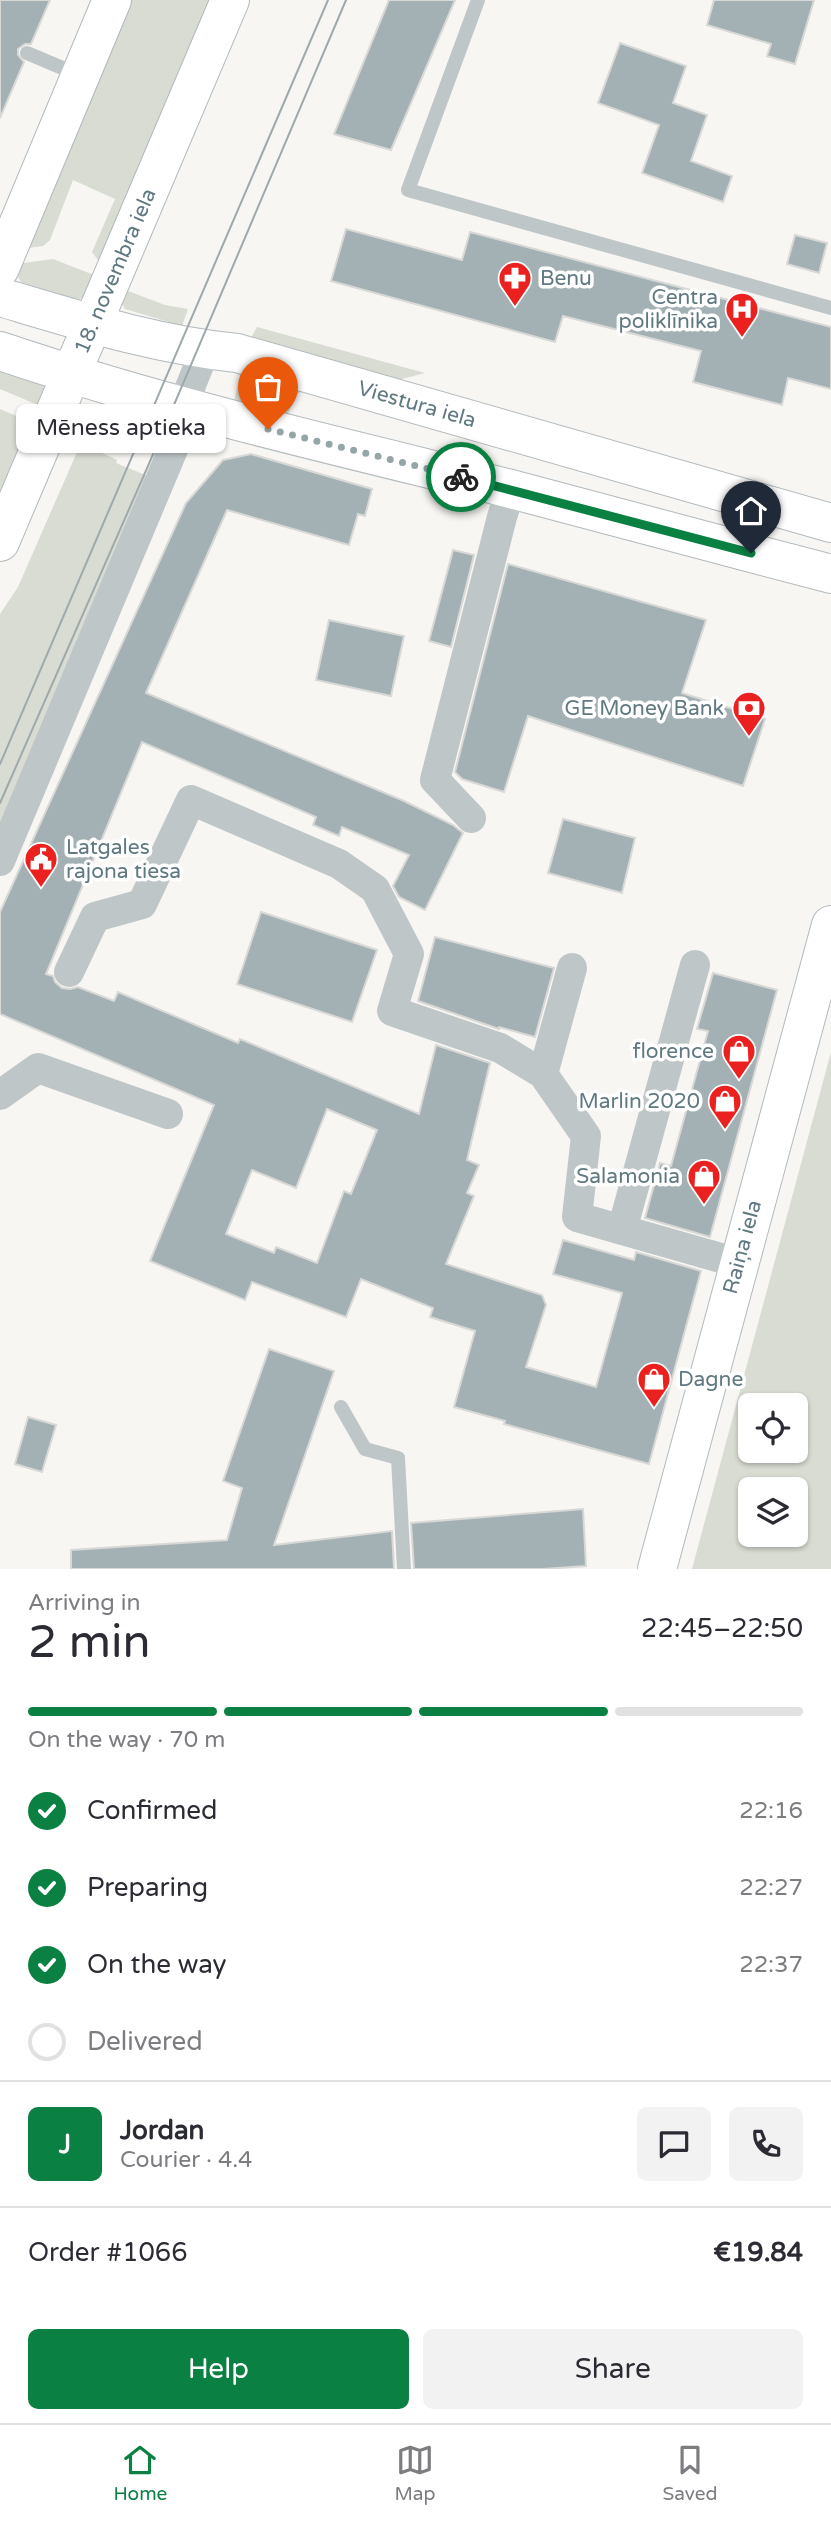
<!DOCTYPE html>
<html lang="en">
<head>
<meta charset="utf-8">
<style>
	:root { --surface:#fff; --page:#f2f2f3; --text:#2b2b33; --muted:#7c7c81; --line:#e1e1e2; --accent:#0b8043 }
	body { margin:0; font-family:"Varela Round",sans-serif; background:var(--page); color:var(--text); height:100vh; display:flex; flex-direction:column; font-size:26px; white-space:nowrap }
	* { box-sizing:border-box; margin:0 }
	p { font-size:23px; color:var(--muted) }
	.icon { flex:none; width:38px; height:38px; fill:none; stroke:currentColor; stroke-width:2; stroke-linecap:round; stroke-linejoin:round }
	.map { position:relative; height:1569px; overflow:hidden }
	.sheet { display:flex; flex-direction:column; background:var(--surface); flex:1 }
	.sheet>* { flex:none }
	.buttons { position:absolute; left:738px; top:1393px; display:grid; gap:14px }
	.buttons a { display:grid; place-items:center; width:70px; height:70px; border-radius:10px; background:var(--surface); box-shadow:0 2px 5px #0004; font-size:35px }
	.pin { position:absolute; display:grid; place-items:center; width:60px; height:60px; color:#fff; margin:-72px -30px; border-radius:50% 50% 50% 0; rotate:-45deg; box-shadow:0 0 7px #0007 }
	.pin .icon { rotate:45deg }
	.courier { position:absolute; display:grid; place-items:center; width:70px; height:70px; margin:-35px; border:5px solid #0b8043; border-radius:50%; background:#fff; color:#222; box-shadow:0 2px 9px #0007 }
	.bubble { position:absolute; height:49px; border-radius:10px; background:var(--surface); box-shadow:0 2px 5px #0004; font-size:23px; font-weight:600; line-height:49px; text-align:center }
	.overview em { font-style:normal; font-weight:600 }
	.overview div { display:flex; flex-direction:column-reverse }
	.overview { display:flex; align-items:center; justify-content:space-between; height:119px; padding:0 28px }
	h1 { font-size:46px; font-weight:600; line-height:52px }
	.bar { display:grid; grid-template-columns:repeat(4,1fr); gap:10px 7px; align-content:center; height:84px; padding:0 28px }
	.bar i { height:9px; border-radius:5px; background:var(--line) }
	.bar .selected { background:var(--accent) }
	.bar p { grid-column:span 4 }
	.line { display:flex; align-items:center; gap:18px; padding:0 28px; border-top:2px solid var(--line) }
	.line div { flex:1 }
	.round { display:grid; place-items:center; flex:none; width:74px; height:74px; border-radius:10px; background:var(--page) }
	ol { padding:0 28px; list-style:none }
	li { display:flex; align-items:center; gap:21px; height:77px }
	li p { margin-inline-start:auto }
	li .icon { padding:7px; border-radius:50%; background:var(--accent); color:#fff; stroke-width:4 }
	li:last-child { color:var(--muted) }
	li i { width:38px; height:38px; border:4px solid var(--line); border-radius:50% }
	.primary-button { display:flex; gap:14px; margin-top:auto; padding:14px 28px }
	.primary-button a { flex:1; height:80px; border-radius:10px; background:var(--accent); color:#fff; font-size:28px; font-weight:600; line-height:80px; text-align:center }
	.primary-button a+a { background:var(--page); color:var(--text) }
	.tabs { display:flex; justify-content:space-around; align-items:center; height:98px; border-top:2px solid var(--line); background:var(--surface); font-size:19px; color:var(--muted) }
	.tabs a { display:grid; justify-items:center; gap:4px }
	.tabs .selected { color:var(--accent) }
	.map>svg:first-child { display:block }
	.green { fill:#d8dcd2; fill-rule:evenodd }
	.building { fill:#a3b1b4; stroke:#d8d8d6; stroke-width:2; fill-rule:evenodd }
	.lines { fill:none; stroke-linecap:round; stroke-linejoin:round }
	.secondary-casing { stroke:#b1babd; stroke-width:40 }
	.primary-casing { stroke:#b0b8ba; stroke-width:40 }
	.lane { stroke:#bfc6c8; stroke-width:14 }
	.street { stroke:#bfc6c8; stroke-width:30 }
	.secondary { stroke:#fff; stroke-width:38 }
	.primary { stroke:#fff; stroke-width:38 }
	.tram { stroke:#9ea9ac; stroke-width:2 }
	.done { stroke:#95a5a8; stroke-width:7; stroke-dasharray:0 12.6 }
	.route { stroke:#0b8043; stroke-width:9 }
	.labels { text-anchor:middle; stroke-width:7; stroke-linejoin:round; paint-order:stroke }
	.street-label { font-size:21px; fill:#607980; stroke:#fff }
	.poi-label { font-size:21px; fill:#607980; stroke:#fff; text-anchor:end }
</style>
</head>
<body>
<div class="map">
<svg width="831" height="1569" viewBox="0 0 831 1569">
	<rect width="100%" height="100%" fill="#f7f6f3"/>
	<path class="green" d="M132,0h79l-110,260h-3l-6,-8 23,-53 -42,-19 -23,60 -7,6 -15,2z
		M53,259l41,16 -7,19 -10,7 -56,-19 -3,-5 5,-14z
		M128,291l37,14 23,4 -6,17 -57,-17 -3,-5z
		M257,327l168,46 -27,7 -148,-40z
		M0,369l42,14 4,5 -6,18 -40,-17z
		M241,373l61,18 -5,3 -10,22 -54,-11z
		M0,409l33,14 -33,77z
		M130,411l15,1 -14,34 -42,-18 25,-15z
		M81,443l36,17 -1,3 34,14 -150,348v-211l18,-27z
		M831,1052v517h-139zM751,1405h45v46h-45zM751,1489h45v46h-45z"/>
	<path class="building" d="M0,0h50l-19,44h-6l-7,5v6l6,7 -24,56z
		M389,0h66l-64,150 -57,-16z
		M714,0h100l-19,64 -28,-8 4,-12 -64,-19z
		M620,43l66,23 -13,37 34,12 -16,46 41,15 -9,26 -81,-29 17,-48 -61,-22z
		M346,229l116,31 8,-28 361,95v62l-43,-11 -6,27 -89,-23 8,-31 -138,-35 -8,26 -224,-61z
		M795,235l32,8 -8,30 -32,-9z
		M251,454l121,35 -7,27 -7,-2 -9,31 -122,-35 -81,183 258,108 49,24 10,8 -38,77 -26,-13 -6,-11 16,-31 -67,-28 -3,9 -26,-11 3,-8 -174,-75 -96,232 7,2 2,6 7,6 8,1 8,-2 36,14 4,-9 120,51 2,-4 179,75 17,-69 54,18 -23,97 12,5 -12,28 7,3 -28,68 96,31 4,10 -20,62 70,20 26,-94 -69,-19 10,-34 71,20 2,-8 65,19 -52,193 -145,-40 1,-3 -51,-14 21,-76 -45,-14 3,-9 -72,-29 -15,38 -94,-35 -7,18 -95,-39 64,-156 -214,-91v-102l186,-409 37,-43zM327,1109l50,21 -26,64 -7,-3 -27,72 -41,-16 -2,6 -48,-19 26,-64 44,18z
		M453,550l21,5 -23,92 -22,-6z
		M508,564l198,56 -24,73 83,26 -22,67 -215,-70 -24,76 -42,-13 -7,-7z
		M329,620l75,16 -13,60 -75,-16z
		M563,819l72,19 -13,55 -74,-20z
		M261,912l116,38 -25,72 -115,-38z
		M435,937l119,31 -19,69 -36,-10v2l-81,-28z
		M713,973l64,17 -67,247 -65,-19 15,-55 11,3 37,-135 -11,-2z
		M269,1349l65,22 -60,174 118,-14 2,38h-323v-19l156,-10 15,-52 -19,-7z
		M28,1417l28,8 -14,47 -27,-8z
		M583,1509l3,57 -43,3h-129l-3,-46z"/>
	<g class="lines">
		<defs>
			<path id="secondary" d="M0,297c78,23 156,48 237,56l594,170
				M0,351c166,56 337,95 507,137 109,28 216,58 324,86
				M657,1569l174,-644"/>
			<path id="primary" d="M0,268l112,-268
				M0,542l230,-542"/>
		</defs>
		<use href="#secondary" class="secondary-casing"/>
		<use href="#primary" class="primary-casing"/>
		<path class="lane" d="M478,0l-70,190 423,118
			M27,53l52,22
			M341,1407l24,42 33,9 6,111"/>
		<path class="street" d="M471,818l-36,-38 67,-263 9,-28
			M0,861l190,-452 -1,-19 16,-40
			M69,972l26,-55 47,-13 49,-104 148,64 36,25 34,65 -17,57 108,37 43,26 43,62 -9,81 161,46
			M543,1074l29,-106
			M0,1095l38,-27 130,46
			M622,1230l73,-265"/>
		<use href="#secondary" class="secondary"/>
		<use href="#primary" class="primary"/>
		<path class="tram" d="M0,764l328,-764
			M0,803l148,-337 198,-466"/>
	</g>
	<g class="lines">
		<path class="done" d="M268,429l193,48"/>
		<path class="route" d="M461,477l290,76"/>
	</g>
	<defs>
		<symbol id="pharmacy-pin" viewBox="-11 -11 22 30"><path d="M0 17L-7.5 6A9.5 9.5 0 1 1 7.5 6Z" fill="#eb211f" stroke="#fff"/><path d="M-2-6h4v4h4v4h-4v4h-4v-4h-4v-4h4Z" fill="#fff"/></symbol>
		<symbol id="hospital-pin" viewBox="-11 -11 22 30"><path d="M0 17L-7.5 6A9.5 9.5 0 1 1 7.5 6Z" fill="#eb211f" stroke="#fff"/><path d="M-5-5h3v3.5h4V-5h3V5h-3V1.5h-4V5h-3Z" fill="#fff"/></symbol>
		<symbol id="bank-pin" viewBox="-11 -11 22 30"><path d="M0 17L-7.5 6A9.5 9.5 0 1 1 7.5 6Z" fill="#eb211f" stroke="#fff"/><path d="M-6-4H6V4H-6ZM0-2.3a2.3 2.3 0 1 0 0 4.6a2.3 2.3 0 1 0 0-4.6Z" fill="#fff"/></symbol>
		<symbol id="civic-pin" viewBox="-11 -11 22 30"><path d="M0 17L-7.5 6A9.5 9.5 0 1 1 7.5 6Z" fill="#eb211f" stroke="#fff"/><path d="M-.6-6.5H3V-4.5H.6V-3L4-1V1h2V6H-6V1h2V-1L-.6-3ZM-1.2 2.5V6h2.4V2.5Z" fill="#fff"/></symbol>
		<symbol id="shop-pin" viewBox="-11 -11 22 30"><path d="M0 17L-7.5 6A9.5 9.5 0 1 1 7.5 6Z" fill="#eb211f" stroke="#fff"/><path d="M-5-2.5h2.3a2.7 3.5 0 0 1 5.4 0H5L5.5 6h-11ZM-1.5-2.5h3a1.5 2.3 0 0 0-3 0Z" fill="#fff"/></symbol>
	</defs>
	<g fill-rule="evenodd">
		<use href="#pharmacy-pin" x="496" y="259" width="38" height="52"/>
		<use href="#hospital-pin" x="723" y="290" width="38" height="52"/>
		<use href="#bank-pin" x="730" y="689" width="38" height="52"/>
		<use href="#civic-pin" x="22" y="840" width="38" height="52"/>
		<use href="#shop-pin" x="720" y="1032" width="38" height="52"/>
		<use href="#shop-pin" x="706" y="1082" width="38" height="52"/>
		<use href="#shop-pin" x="685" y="1157" width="38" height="52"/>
		<use href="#shop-pin" x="635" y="1360" width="38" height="52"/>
	</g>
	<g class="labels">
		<g class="street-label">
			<text transform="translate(115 271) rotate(-67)" y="7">18. novembra iela</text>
			<text transform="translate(417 404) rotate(16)" y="7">Viestura iela</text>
			<text transform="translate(742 1247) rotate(-75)" y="7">Raiņa iela</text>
		</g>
		<g class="poi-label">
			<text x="540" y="285" text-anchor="start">Benu</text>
			<text x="718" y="304">Centra<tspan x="718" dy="24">poliklīnika</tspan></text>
			<text x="724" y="715">GE Money Bank</text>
			<text x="66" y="854" text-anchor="start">Latgales<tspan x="66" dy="24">rajona tiesa</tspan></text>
			<text x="714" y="1058">florence</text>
			<text x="700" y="1108">Marlin 2020</text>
			<text x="680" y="1183">Salamonia</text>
			<text x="678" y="1386" text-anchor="start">Dagne</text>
		</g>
	</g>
</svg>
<div class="buttons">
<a><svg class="icon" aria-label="locate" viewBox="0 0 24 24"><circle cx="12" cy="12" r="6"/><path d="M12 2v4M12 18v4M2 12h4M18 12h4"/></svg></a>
<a><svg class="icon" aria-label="layers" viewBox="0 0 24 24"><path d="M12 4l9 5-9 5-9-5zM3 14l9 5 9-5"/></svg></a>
</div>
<div class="pin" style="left:268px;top:429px;background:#ea580c"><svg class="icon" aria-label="bag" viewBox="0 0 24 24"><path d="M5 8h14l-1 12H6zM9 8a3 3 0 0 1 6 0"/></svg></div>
<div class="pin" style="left:751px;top:553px;background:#1f2937"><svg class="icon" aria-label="home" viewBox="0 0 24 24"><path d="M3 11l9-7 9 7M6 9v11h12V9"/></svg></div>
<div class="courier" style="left:461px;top:477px"><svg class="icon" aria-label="bike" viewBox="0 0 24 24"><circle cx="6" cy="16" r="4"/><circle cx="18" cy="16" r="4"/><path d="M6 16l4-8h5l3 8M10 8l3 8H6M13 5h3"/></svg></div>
<div class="bubble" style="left:16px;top:404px;width:210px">Mēness aptieka</div>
</div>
<section class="sheet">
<div class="overview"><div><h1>2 min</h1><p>Arriving in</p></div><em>22:45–22:50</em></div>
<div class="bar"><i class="selected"></i><i class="selected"></i><i class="selected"></i><i></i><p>On the way · 70 m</p></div>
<ol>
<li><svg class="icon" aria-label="check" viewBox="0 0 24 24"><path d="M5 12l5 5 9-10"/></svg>Confirmed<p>22:16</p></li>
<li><svg class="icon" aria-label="check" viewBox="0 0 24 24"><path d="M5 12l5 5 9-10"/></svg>Preparing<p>22:27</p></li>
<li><svg class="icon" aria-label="check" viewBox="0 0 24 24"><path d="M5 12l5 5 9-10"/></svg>On the way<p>22:37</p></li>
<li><i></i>Delivered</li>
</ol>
<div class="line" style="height:126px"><b class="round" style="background:var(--accent);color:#fff">J</b><div><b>Jordan</b><p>Courier · 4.4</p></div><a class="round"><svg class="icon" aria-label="chat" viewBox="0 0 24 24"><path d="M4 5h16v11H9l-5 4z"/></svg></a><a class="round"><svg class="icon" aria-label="phone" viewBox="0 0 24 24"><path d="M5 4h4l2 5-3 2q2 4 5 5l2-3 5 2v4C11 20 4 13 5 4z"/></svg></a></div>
<div class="line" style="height:91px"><div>Order #1066</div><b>€19.84</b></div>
<div class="primary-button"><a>Help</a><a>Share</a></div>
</section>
<nav class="tabs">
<a class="selected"><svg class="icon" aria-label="home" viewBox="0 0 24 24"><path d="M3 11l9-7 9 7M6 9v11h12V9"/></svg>Home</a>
<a><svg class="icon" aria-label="map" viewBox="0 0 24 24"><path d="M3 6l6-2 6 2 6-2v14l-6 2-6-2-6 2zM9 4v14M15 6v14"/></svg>Map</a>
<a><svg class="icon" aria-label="saved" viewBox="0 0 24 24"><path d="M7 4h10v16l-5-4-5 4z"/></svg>Saved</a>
</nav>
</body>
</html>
